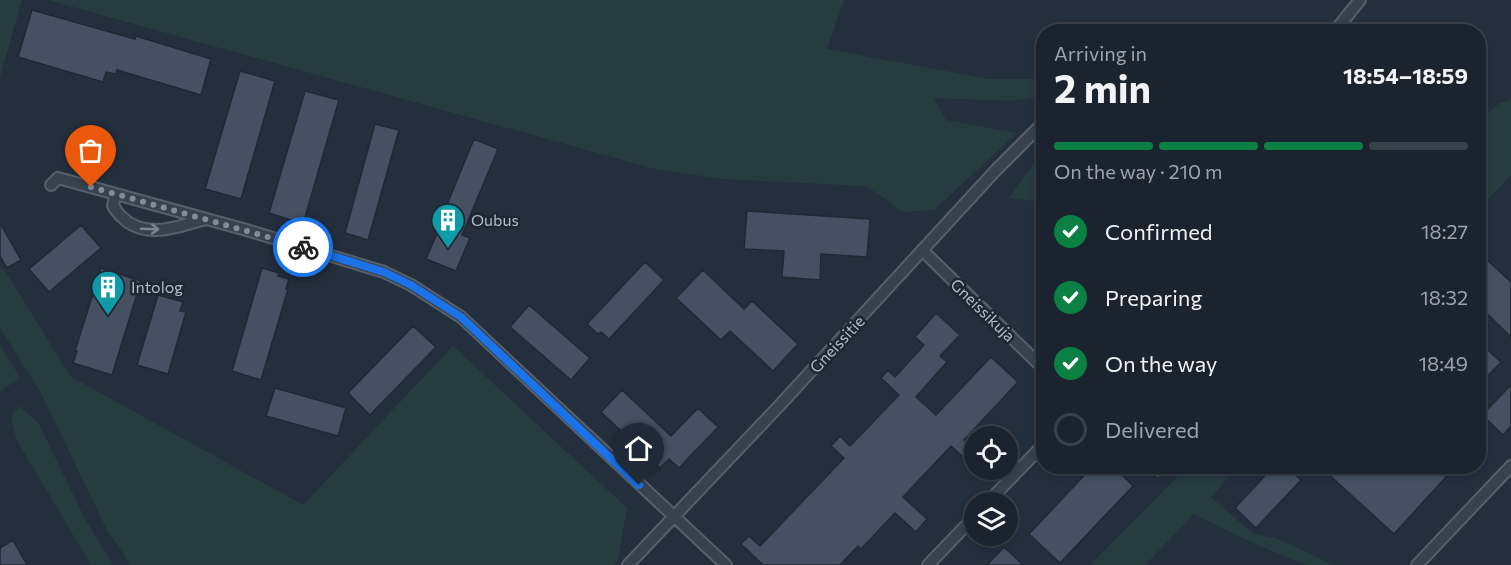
<!DOCTYPE html>
<html lang="en">
<head>
<meta charset="utf-8">
<style>
	:root { --surface:#1b232e; --page:#242b36; --text:#f1f3f6; --muted:#a0a4aa; --line:#39404a; --accent:#0b8043 }
	body { margin:0; font-family:Commissioner,sans-serif; background:var(--page); color:var(--text); height:100vh; display:flex; flex-direction:column; font-size:22px; white-space:nowrap }
	* { box-sizing:border-box; margin:0 }
	p { font-size:20px; color:var(--muted) }
	.icon { flex:none; width:33px; height:33px; fill:none; stroke:currentColor; stroke-width:2; stroke-linecap:round; stroke-linejoin:round }
	.map { position:relative; flex:1; overflow:hidden }
	.panel { position:absolute; left:1036px; top:24px; width:450px; height:450px; display:flex; flex-direction:column; background:var(--surface); border-radius:24px; box-shadow:0 3px 9px #0003,0 0 0 2px var(--line) }
	.panel>* { flex:none }
	.controls { position:absolute; left:964px; top:426px; display:grid; gap:12px }
	.controls a { display:grid; place-items:center; width:54px; height:54px; border-radius:50%; background:var(--surface); box-shadow:0 3px 9px #0003,0 0 0 2px var(--line); font-size:30px }
	.pin { position:absolute; display:grid; place-items:center; width:51px; height:51px; color:#fff; margin:-62px -26px; border-radius:50% 50% 50% 0; rotate:-45deg; box-shadow:0 0 6px #0007 }
	.pin .icon { rotate:45deg }
	.courier { position:absolute; display:grid; place-items:center; width:60px; height:60px; margin:-30px; border:4px solid #1a73e8; border-radius:50%; background:#fff; color:#222; box-shadow:0 2px 8px #0007 }
	.overview em { font-style:normal; font-weight:700 }
	.overview div { display:flex; flex-direction:column-reverse }
	.overview { display:flex; align-items:center; justify-content:space-between; height:102px; padding:0 18px }
	h1 { font-size:39px; font-weight:700; line-height:45px }
	.bar { display:grid; grid-template-columns:repeat(4,1fr); gap:9px 6px; align-content:center; height:72px; padding:0 18px }
	.bar i { height:8px; border-radius:4px; background:var(--line) }
	.bar .on { background:var(--accent) }
	.bar p { grid-column:span 4 }
	ol { padding:0 18px; list-style:none }
	li { display:flex; align-items:center; gap:18px; height:66px }
	li p { margin-inline-start:auto }
	li .icon { padding:6px; border-radius:50%; background:var(--accent); color:#fff; stroke-width:4 }
	li:last-child { color:var(--muted) }
	li i { width:33px; height:33px; border:3px solid var(--line); border-radius:50% }
	.map>svg:first-child { display:block }
	.green { fill:#263c3f }
	.building { fill:#455162; stroke:#1f2835; stroke-width:1.5 }
	.lines { fill:none; stroke-linecap:round; stroke-linejoin:round }
	.minor-casing { stroke:#565f6c; stroke-width:14 }
	.minor { stroke:#38414e; stroke-width:10 }
	.oneway { stroke:#7c8592 }
	.done { stroke:#828b98; stroke-width:6; stroke-dasharray:0 10.8 }
	.route { stroke:#1a73e8; stroke-width:8 }
	.labels { text-anchor:middle; stroke-width:5; stroke-linejoin:round; paint-order:stroke }
	.poi-label { font-size:16px; fill:#b4bcc9; stroke:#1d2633; text-anchor:start }
	.street-label { font-size:16px; fill:#b4bcc9; stroke:#1d2633 }
</style>
</head>
<body>
<div class="map">
<svg width="1511" height="565" viewBox="0 0 1511 565">
	<rect width="100%" height="100%" fill="#242f3e"/>
	<path class="green" d="M0,0h22l-22,77z
		M48,0h796l-17,49 162,30h55v17l-35,5 -75,-3 12,22 71,13 -83,77 -30,2 -38,-26 -144,-7 -67,-10z
		M1511,100v75l-32,34v-89l21,-17z
		M1042,152h2v50l-35,-4z
		M0,267l9,10 61,99 233,129 150,-159 174,162 -9,52 -5,5h-482l-24,-35 -66,-137 -41,-65z
		M0,345l20,32 -20,15z
		M19,406l20,18 45,93 29,48h-22l-75,-126 -5,-22z
		M1188,466l50,1 -27,30 42,37 23,4 58,27h-27l-54,-22 -59,-29 -49,51h-55z"/>
	<path class="building" d="M32,10l103,29 1,-3 75,23 -10,36 -84,-25 -1,4 -10,-2 -3,10 -85,-25z
		M240,71l35,10 -34,118 -36,-10z
		M305,91l34,9 -36,124 -34,-11z
		M375,124l24,6 -31,110 -23,-7z
		M474,139l24,10 -36,86 8,3 -14,33 -30,-12 20,-46 -2,-1z
		M747,211l123,8 -3,38 -46,-3 -1,26 -38,-3 2,-26 -40,-2z
		M0,223l21,37 -14,8 -7,-12z
		M81,225l20,23 -52,44 -20,-23z
		M1486,259l25,23v55l-32,-31v-39z
		M645,262l19,18 -55,59 -8,-7 -3,2 -11,-10z
		M101,268l40,13 -29,94 -39,-12 4,-12h-2z
		M262,268l17,5 -1,3 11,3 -3,10h2l-27,91 -29,-9z
		M703,270l41,39 8,-8 46,43 -25,27 -43,-40 -9,9 -45,-42z
		M158,295l25,7 -3,9 6,1 -18,62 -31,-9z
		M529,305l61,53 -19,22 -61,-53z
		M936,313l24,22 -20,21 7,6 -31,35 20,18 55,-58 27,25 -54,58 11,9v19l-24,-22 -48,51 24,22 -11,13 -21,-19 -34,36 -3,-3 -18,19h-77l-22,-21 8,-8 11,10 84,-88 -13,-12 9,-10 10,10 49,-51 -18,-17 7,-8 7,7 29,-32 -9,-8z
		M413,326l23,21 -66,68 -22,-22z
		M1479,342l22,20 -22,23z
		M1511,385v41l-8,9 -21,-20z
		M275,388l71,20 -8,28 -72,-20z
		M622,390l49,46 27,-28 20,19 -39,41 -10,-9 -9,9 -59,-56z
		M1093,466h20l20,20 -73,77 -31,-29z
		M1145,466h25l-12,13z
		M1274,466h12l15,14 -45,48 -21,-20z
		M1332,466h124l-62,68 -67,-61z
		M13,540l14,25h-27v-17z
		M1004,547l19,18h-36z"/>
	<g class="lines">
		<defs>
			<path id="minor" d="M1334,32l26,-32
				M51,185l7,-7 192,53 134,41 27,13 50,32 265,248
				M115,195l-2,11c3,4 5,8 9,11 22,23 57,10 83,2
				M923,251l121,118
				M988,502l56,-58
				M628,565l151,-159 217,-236 48,-48
				M928,565l47,-49
				M1417,565l94,-99"/>
		</defs>
		<use href="#minor" class="minor-casing"/>
		<use href="#minor" class="minor"/>
	</g>
	<defs><path id="oneway-shaft" d="M-6 0H5M1.5-3L5.5 0L1.5 3" fill="none" stroke-width="1.6" stroke-linecap="round" stroke-linejoin="round" transform="scale(1.5)"/></defs>
	<use class="oneway" href="#oneway-shaft" transform="translate(150 229) rotate(2)"/>
	<g class="lines">
		<path class="done" d="M91,187l212,60"/>
		<path class="route" d="M303,247l81,25 27,13 50,32 178,168"/>
	</g>
	<defs>
		<symbol id="building-pin" viewBox="-11 -11 22 30"><path d="M0 17L-7.5 6A9.5 9.5 0 1 1 7.5 6Z" fill="#0f9aa8" stroke="#1d2633"/><path d="M-4-6H4V6H1V3H-1V6H-4ZM-2.5-4.3h1.7v1.8h-1.7ZM.8-4.3h1.7v1.8H.8ZM-2.5-1h1.7V.8h-1.7ZM.8-1h1.7V.8H.8Z" fill="#fff"/></symbol>
	</defs>
	<g fill-rule="evenodd">
		<use href="#building-pin" x="429" y="201" width="38" height="52"/>
		<use href="#building-pin" x="89" y="268" width="38" height="52"/>
	</g>
	<g class="labels">
		<g class="poi-label">
			<text x="471" y="226">Oubus</text>
			<text x="131" y="293">Intolog</text>
		</g>
		<g class="street-label">
			<text transform="translate(983 310) rotate(44)" y="6">Gneissikuja</text>
			<text transform="translate(837 344) rotate(-47)" y="6">Gneissitie</text>
		</g>
	</g>
</svg>
<div class="controls">
<a><svg class="icon" aria-label="locate" viewBox="0 0 24 24"><circle cx="12" cy="12" r="6"/><path d="M12 2v4M12 18v4M2 12h4M18 12h4"/></svg></a>
<a><svg class="icon" aria-label="layers" viewBox="0 0 24 24"><path d="M12 4l9 5-9 5-9-5zM3 14l9 5 9-5"/></svg></a>
</div>
<div class="pin" style="left:91px;top:187px;background:#ea580c"><svg class="icon" aria-label="bag" viewBox="0 0 24 24"><path d="M5 8h14l-1 12H6zM9 8a3 3 0 0 1 6 0"/></svg></div>
<div class="pin" style="left:639px;top:485px;background:#1f2937"><svg class="icon" aria-label="home" viewBox="0 0 24 24"><path d="M3 11l9-7 9 7M6 9v11h12V9"/></svg></div>
<div class="courier" style="left:303px;top:247px"><svg class="icon" aria-label="bike" viewBox="0 0 24 24"><circle cx="6" cy="16" r="4"/><circle cx="18" cy="16" r="4"/><path d="M6 16l4-8h5l3 8M10 8l3 8H6M13 5h3"/></svg></div>
<section class="panel">
<div class="overview"><div><h1>2 min</h1><p>Arriving in</p></div><em>18:54–18:59</em></div>
<div class="bar"><i class="on"></i><i class="on"></i><i class="on"></i><i></i><p>On the way · 210 m</p></div>
<ol>
<li><svg class="icon" aria-label="check" viewBox="0 0 24 24"><path d="M5 12l5 5 9-10"/></svg>Confirmed<p>18:27</p></li>
<li><svg class="icon" aria-label="check" viewBox="0 0 24 24"><path d="M5 12l5 5 9-10"/></svg>Preparing<p>18:32</p></li>
<li><svg class="icon" aria-label="check" viewBox="0 0 24 24"><path d="M5 12l5 5 9-10"/></svg>On the way<p>18:49</p></li>
<li><i></i>Delivered</li>
</ol>
</section>
</div>
</body>
</html>
